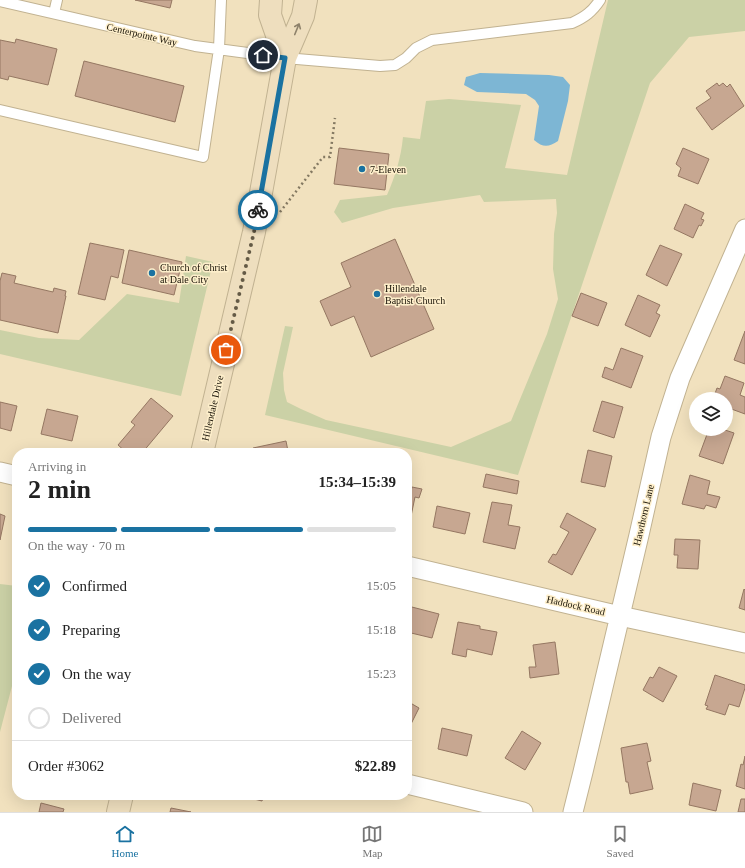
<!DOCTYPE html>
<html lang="en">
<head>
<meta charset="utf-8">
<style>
	:root { --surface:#fff; --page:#f2f2f2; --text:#222; --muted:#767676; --line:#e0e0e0; --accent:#1a72a1 }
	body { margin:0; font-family:Georgia,serif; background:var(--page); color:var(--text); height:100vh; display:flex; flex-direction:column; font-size:15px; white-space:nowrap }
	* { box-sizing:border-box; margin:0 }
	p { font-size:13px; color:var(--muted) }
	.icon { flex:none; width:22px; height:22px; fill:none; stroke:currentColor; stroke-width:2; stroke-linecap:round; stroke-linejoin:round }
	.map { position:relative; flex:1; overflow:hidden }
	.drawer { position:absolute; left:12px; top:448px; width:400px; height:352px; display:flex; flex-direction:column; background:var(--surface); border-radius:16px; box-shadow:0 4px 16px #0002 }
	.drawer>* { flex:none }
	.tools { position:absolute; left:689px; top:392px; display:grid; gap:8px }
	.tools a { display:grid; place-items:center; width:44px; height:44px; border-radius:50%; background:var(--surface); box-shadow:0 4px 16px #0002; font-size:20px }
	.pin { position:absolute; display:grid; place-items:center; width:34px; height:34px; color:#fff; margin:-17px; border:2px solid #fff; border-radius:50%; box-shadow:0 1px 4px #0007 }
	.courier { position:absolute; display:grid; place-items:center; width:40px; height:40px; margin:-20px; border:3px solid #1a72a1; border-radius:50%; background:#fff; color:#222; box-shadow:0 1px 5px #0007 }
	.summary em { font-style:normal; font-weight:700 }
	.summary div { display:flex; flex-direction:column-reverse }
	.summary { display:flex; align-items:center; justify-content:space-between; height:68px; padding:0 16px }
	h1 { font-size:26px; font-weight:700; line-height:30px }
	.bar { display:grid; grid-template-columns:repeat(4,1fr); gap:6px 4px; align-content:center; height:48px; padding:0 16px }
	.bar i { height:5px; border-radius:3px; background:var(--line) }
	.bar .active { background:var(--accent) }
	.bar p { grid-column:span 4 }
	.line { display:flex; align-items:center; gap:10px; padding:0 16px; border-top:1px solid var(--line) }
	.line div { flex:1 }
	ol { padding:0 16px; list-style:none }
	li { display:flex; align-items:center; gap:12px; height:44px }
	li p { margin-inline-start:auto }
	li .icon { padding:4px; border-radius:50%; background:var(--accent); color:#fff; stroke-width:4 }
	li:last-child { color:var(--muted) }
	li i { width:22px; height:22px; border:2px solid var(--line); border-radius:50% }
	.dock { display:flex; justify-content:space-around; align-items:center; height:56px; border-top:1px solid var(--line); background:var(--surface); font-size:11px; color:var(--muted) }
	.dock a { display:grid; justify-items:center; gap:2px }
	.dock .active { color:var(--accent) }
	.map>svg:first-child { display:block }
	.green { fill:#cbd1a6 }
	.water { fill:#7db6d4 }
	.building { fill:#c7a791; stroke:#957762 }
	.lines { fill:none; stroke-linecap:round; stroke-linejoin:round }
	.lane-casing { stroke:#c1b291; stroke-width:12 }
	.street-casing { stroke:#c1b291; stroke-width:21 }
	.secondary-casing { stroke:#c1b291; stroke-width:24 }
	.path { stroke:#847962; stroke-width:2.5; stroke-dasharray:2 3; stroke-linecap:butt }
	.lane { stroke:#fff; stroke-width:10 }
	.street { stroke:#fff; stroke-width:19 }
	.secondary { stroke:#eedebe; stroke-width:22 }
	.oneway { stroke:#8e826b }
	.done { stroke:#645a46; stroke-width:4; stroke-dasharray:0 7.2 }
	.route { stroke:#1a72a1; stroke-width:5 }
	.poi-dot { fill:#1a72a1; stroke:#feefcb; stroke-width:1.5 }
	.labels { text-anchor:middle; stroke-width:3; stroke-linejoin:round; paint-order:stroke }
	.street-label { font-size:10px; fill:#181206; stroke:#feefcb }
	.poi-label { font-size:10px; fill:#181206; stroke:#feefcb; text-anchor:start }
</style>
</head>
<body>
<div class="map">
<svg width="745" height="812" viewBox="0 0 745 812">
	<rect width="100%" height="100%" fill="#f1e1be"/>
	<path class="green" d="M608,0h137v31l-56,6 -39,46 -132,392 -253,-60 20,-89 8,1 -10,46 1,17 3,12 14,7 25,11 125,27 60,-26 36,-87 11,-35 -5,-30 1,-35 3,-21 -1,-14 -72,3 -4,-7 -87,13 -51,15 -8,-11 6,-12 47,-5c8,-18 14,-37 16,-58l17,2 6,-38 23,-2 72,6 -16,63 62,7z
		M186,256l27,6 -32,134 -181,-42v-24l39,8 40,2 48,-46 52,9z
		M0,584l17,2v81l-17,65z"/>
	<path class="water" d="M480,73l69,2 14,2 7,8 -2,16 -10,40c-9,6 -15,7 -24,-1l5,-34 -4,-6 -9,-6 -49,-2 -13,-7 2,-8z"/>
	<path class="building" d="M135,0h37l-2,8z
		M16,39l41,10 -9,36 -39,-9 -1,4 -8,-2v-38l15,3z
		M84,61l100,25 -9,36 -100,-26z
		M717,83l2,3 4,-3 4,4 3,-3 14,22 -32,24 -16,-22 15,-10 -5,-7z
		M339,148l50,6 -4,36 -51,-6z
		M683,148l26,11 -11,25 -20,-8 3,-8 -5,-4z
		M685,204l19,9 -3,6 3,1 -3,6 -2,-1 -6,13 -19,-9z
		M395,239l39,90 -63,28 -17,-41 -23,10 -11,-25 31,-14 -10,-24z
		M90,243l34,7 -6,28 -7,-2 -6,24 -27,-6z
		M660,245l22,9 -15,32 -21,-11z
		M129,250l53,12 -8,33 -52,-12z
		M2,273l14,3 -2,7 39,9 1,-4 12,3 -1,5h1l-8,37 -58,-13v-39z
		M581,293l26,10 -9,23 -26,-10z
		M638,295l22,10 -4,8 4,2 -10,22 -25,-12z
		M745,331v33l-11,-4z
		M621,348l22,8 -12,32 -29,-11 3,-10 8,3z
		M725,376l19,7 -4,12 5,2v17l-19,-7v-8h-13l4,-11 3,1z
		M151,398l22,18 -31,37h-15l-9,-8 17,-20 -4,-3z
		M602,401l21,6 -9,31 -21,-7z
		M0,402l17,4 -6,25 -11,-3z
		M47,409l31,7 -6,25 -31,-7z
		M709,429h13l12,4 -11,31 -24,-8z
		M286,441l2,10 -8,2h-26l-1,-5z
		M588,450l24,6 -7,31 -24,-5z
		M486,474l33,7 -2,13 -34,-7z
		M690,475l20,6 -3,13 13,3 -4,11 -10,-3 -2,4 -22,-5z
		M412,487l10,2 -3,9 -4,-1 -5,24 -3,-1v-25l3,1z
		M492,502l20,3 -4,20 12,2 -5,22 -32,-7z
		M437,506l33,7 -5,21 -32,-7z
		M567,513l29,16 -24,46 -24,-13 5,-8 3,1 13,-23 -9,-5z
		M0,514l5,2 -5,24z
		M675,539l25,1 -2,29 -21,-1 1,-13h-4z
		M744,589l1,1v20l-6,-2z
		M408,606l31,8 -7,24 -25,-6z
		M458,622l22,4v3l17,3 -5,23 -25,-6 -1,8 -14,-3z
		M555,642l4,32 -29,4 -1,-11h7l-3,-22z
		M659,667l18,9 -14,26 -20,-12 7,-13 3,1z
		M715,675l30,10v3l-6,19 -10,-3 -4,11 -19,-6 2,-3 -3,-1z
		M407,701l12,7 -11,22h-1z
		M442,728l30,7 -5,21 -29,-7z
		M522,731l19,12 -16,27 -20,-12z
		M647,743l4,18 -4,1 6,27 -23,5 -2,-12h-2l-5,-34z
		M745,756v33l-9,-3 5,-22 2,1z
		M693,783l28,7 -5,21 -27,-6z
		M242,795h22l-2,6 -20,-5z
		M741,799h4v13h-7z
		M41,803l23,6 -1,3h-24z
		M171,808l20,4h-21z"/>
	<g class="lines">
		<defs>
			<path id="lane" d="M0,1l195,45 90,12 95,8 15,-1 11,-7 10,-10 16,-8 140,-17c13,-6 20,-11 28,-23
				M54,13l3,-13
				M0,110l203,47 16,-108 2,-49"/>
			<path id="street" d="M0,472l17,4
				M407,566l213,50 125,27
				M407,784l116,28
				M573,812l10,-40 56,-237 22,-98 19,-59 65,-149"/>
			<path id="secondary" d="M271,0l-1,15 15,43
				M202,453l52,-221 31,-174 18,-42 3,-16
				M118,812l4,-17"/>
		</defs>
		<use href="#lane" class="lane-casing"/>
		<use href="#street" class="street-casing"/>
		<use href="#secondary" class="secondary-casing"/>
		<path class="path" d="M280,212l43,-55h7l5,-39"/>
		<use href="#lane" class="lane"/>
		<use href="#street" class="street"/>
		<use href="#secondary" class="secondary"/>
	</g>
	<defs><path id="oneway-shaft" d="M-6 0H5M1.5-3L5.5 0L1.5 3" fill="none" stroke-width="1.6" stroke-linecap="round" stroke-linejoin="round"/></defs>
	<use class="oneway" href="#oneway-shaft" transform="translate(297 29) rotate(-68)"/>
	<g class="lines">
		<path class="done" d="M226,350l28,-118 4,-22"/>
		<path class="route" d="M258,210l27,-152 -22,-3"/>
	</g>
	<g class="poi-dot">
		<circle cx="362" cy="169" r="4"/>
		<circle cx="152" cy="273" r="4"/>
		<circle cx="377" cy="294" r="4"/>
	</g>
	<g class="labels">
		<g class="street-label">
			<text transform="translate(142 34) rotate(13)" y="4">Centerpointe Way</text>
			<text transform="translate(212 408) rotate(-77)" y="4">Hillendale Drive</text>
			<text transform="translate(643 515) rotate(-77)" y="4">Hawthorn Lane</text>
			<text transform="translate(576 605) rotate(13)" y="4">Haddock Road</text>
		</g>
		<g class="poi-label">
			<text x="370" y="173">7-Eleven</text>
			<text x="160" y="271">Church of Christ<tspan x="160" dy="12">at Dale City</tspan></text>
			<text x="385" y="292">Hillendale<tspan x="385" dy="12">Baptist Church</tspan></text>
		</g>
	</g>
</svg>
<div class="tools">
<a><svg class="icon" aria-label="layers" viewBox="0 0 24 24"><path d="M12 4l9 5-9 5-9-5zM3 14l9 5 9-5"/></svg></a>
</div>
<div class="pin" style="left:226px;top:350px;background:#ea580c"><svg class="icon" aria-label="bag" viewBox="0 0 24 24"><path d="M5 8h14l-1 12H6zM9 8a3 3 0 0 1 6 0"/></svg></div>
<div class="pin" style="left:263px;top:55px;background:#1f2937"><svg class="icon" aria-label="home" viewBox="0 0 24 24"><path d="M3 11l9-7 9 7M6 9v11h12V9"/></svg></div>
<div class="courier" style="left:258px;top:210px"><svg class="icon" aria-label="bike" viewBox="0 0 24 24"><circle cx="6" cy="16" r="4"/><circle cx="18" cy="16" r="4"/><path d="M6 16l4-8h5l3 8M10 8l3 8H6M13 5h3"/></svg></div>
<section class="drawer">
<div class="summary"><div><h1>2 min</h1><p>Arriving in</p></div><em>15:34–15:39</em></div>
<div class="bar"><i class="active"></i><i class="active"></i><i class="active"></i><i></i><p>On the way · 70 m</p></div>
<ol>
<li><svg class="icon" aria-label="check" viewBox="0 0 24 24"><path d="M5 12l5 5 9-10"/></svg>Confirmed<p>15:05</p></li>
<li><svg class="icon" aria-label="check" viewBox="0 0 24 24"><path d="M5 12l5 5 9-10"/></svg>Preparing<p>15:18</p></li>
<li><svg class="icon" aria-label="check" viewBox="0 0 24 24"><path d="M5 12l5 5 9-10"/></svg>On the way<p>15:23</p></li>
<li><i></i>Delivered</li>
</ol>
<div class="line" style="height:52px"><div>Order #3062</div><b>$22.89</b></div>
</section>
</div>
<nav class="dock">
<a class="active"><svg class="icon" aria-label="home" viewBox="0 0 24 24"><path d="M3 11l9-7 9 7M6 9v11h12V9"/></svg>Home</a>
<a><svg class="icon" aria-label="map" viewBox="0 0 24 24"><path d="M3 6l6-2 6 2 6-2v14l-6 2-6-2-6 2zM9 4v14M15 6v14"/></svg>Map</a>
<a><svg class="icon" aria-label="saved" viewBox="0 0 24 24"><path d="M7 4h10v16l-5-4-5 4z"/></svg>Saved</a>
</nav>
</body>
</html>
